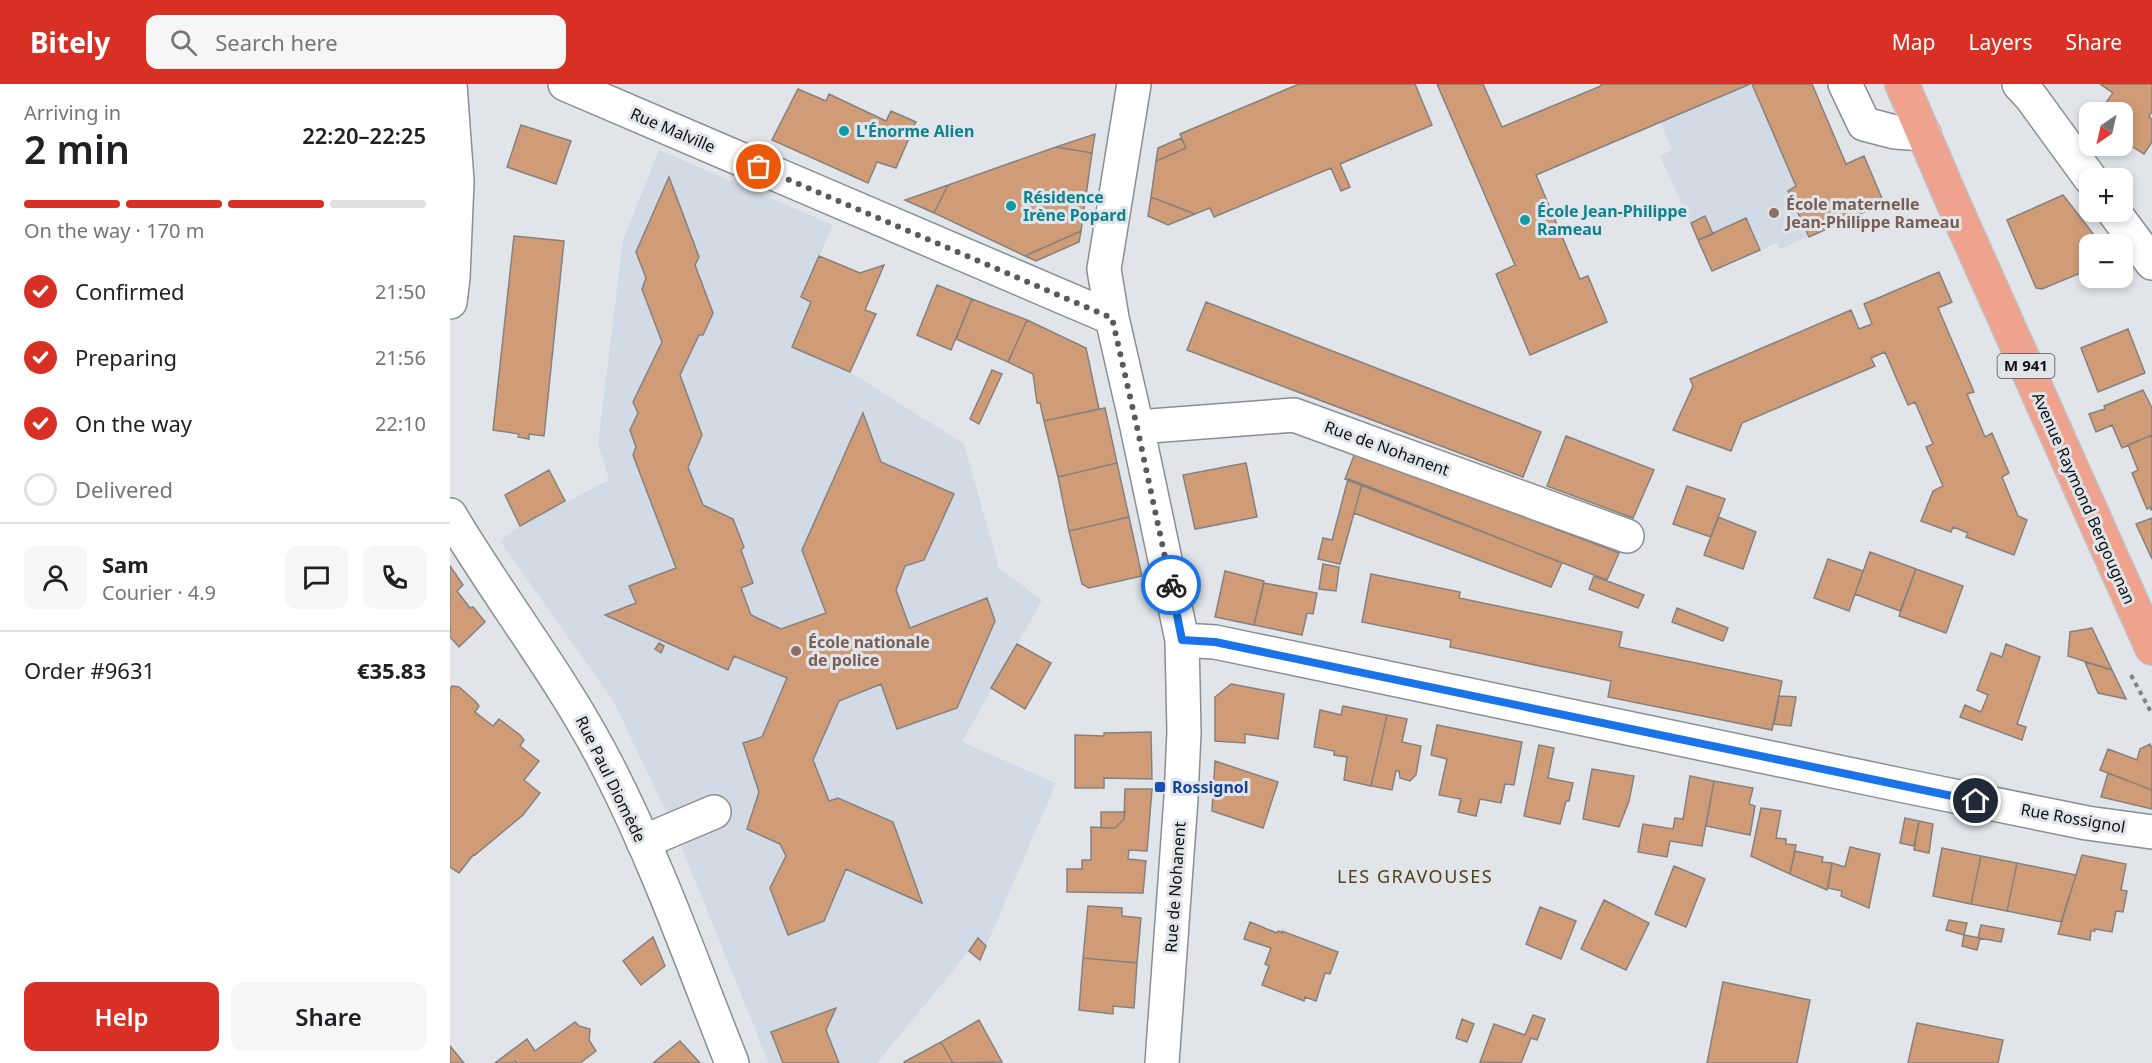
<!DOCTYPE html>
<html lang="en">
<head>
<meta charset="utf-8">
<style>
	:root { --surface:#fff; --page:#f6f6f6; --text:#202124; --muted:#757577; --line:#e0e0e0; --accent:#d93025 }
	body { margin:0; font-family:"Noto Sans",sans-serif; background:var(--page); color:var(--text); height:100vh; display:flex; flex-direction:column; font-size:22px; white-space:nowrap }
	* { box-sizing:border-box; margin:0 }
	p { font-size:20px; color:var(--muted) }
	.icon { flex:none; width:33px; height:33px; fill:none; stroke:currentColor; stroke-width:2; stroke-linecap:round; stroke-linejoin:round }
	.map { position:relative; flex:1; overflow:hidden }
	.sheet { display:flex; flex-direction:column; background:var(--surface); width:450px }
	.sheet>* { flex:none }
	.needle { width:39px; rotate:214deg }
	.controls { position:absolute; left:1629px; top:18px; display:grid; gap:12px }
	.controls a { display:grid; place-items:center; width:54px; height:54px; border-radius:12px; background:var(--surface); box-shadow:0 3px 9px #0003; font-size:30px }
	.pin { position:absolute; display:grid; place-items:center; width:51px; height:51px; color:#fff; margin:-26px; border:3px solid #fff; border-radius:50%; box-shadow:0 2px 6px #0007 }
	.courier { position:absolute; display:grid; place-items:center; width:60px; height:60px; margin:-30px; border:4px solid #1a73e8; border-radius:50%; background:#fff; color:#222; box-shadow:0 2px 8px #0007 }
	.overview em { font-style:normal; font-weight:600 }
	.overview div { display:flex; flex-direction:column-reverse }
	.overview { display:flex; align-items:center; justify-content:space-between; height:102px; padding:0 24px }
	h1 { font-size:39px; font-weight:600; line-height:45px }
	.bar { display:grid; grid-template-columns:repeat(4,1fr); gap:9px 6px; align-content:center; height:72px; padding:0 24px }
	.bar i { height:8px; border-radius:4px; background:var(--line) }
	.bar .current { background:var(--accent) }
	.bar p { grid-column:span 4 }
	.line { display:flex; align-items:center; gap:15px; padding:0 24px; border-top:2px solid var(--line) }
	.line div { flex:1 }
	.round { display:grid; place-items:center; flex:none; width:63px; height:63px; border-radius:12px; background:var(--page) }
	ol { padding:0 24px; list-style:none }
	li { display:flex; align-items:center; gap:18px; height:66px }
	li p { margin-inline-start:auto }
	li .icon { padding:6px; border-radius:50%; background:var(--accent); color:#fff; stroke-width:4 }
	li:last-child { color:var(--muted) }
	li i { width:33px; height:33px; border:3px solid var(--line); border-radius:50% }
	.cta { display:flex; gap:12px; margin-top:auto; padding:12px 24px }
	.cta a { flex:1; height:69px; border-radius:12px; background:var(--accent); color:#fff; font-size:24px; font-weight:600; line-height:69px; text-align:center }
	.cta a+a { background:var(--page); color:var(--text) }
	header { display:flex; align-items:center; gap:36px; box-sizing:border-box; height:84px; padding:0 30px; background:var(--accent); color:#fff }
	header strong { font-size:28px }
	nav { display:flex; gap:33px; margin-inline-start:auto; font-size:21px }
	.search { width:420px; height:54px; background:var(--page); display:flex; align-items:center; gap:15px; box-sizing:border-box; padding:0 21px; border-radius:12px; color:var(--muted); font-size:22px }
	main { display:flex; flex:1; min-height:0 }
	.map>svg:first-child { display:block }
	.built { fill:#d2dae5 }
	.building { fill:#d09c77; stroke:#86817e; stroke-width:1.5 }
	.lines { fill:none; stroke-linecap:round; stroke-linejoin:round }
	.minor-casing { stroke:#8a8e92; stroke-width:36 }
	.major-casing { stroke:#c0c1c1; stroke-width:36 }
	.path { stroke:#7f8184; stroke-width:4; stroke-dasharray:4.5 4.5; stroke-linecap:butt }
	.minor { stroke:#fff; stroke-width:33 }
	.major { stroke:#efa38e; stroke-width:33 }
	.done { stroke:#585a5c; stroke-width:6; stroke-dasharray:0 10.8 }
	.route { stroke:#1a73e8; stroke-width:8 }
	.culture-dot { fill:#0f9aa8; stroke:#e1e5e9; stroke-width:2 }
	.education-dot { fill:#8d6e63; stroke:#e1e5e9; stroke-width:2 }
	.transit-dot { fill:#1a4fb4; stroke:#e1e5e9; stroke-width:2 }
	.labels { text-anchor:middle; stroke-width:6; stroke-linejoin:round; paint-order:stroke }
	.shield { fill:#e1e5e9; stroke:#4d4f51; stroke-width:1.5 }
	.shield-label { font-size:15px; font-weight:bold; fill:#0e0f10 }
	.street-label { font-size:16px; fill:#0e0f10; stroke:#e1e5e9 }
	.culture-label { font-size:16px; font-weight:bold; fill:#0d838f; stroke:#e1e5e9; text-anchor:start }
	.education-label { font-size:16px; font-weight:bold; fill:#785e54; stroke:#e1e5e9; text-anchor:start }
	.transit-label { font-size:16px; font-weight:bold; fill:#164399; stroke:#e1e5e9; text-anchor:start }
	.neighbourhood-label { font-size:18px; letter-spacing:1.5px; fill:#504119; stroke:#e1e5e9 }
</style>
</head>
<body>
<header>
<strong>Bitely</strong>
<div class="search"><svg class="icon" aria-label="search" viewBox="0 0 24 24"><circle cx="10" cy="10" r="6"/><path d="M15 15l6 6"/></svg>Search here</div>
<nav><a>Map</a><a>Layers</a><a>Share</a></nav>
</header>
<main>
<section class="sheet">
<div class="overview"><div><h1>2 min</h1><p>Arriving in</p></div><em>22:20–22:25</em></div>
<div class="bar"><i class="current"></i><i class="current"></i><i class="current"></i><i></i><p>On the way · 170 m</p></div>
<ol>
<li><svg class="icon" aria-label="check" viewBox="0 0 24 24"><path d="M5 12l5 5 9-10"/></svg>Confirmed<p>21:50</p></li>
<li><svg class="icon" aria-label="check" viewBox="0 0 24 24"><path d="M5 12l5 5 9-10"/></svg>Preparing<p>21:56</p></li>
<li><svg class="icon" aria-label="check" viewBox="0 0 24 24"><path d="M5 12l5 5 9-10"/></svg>On the way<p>22:10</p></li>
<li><i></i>Delivered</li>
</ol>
<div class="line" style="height:108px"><a class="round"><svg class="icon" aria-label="person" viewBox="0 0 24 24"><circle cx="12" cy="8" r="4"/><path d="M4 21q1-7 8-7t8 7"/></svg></a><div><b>Sam</b><p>Courier · 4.9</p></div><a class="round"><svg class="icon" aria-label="chat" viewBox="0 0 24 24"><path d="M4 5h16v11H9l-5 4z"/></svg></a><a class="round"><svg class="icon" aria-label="phone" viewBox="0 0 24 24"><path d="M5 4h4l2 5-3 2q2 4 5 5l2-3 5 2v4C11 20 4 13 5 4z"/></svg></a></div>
<div class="line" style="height:78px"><div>Order #9631</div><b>€35.83</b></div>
<div class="cta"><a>Help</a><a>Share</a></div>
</section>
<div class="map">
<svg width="1702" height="979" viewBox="0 0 1702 979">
	<rect width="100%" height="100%" fill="#e1e5e9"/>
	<path class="built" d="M987,0h46l19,43 99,-41v-2h211l34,80 18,-8 20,47 -104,46 -3,-6 -65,28 -52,-115 12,-6 -12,-28 -123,52 43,105 8,-3 19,46 -77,33 -34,-81 18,-9z
		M209,66l174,75 -32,72 10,5 -19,45 58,25 114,72 35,124 43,32 -80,142 94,41 -76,177 -11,-9 -92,112h-108l-95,-234 -60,-127 -114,-161 20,-15 89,-46 -11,-36 25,-204z"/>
	<path class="building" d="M849,0h116l17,41 -92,39 10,23 -9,4 -10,-23 -117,49 -4,-9 -15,6 -44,-17 5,-36 30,-13 -6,-14z
		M987,0h46l19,43 99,-41v-2h149l-214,91 44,104 8,-3 19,46 -77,33 -34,-81 19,-9z
		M1302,0h60l34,80 18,-8 20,47 -75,34 -21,-46 8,-5z
		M1650,0h52v27l-3,6 3,2v23l-8,12 -22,-14v-28h-23l14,-19z
		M348,5l28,12 3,-7 57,27 5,-10 25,11 -20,46 -19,-6 -9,21 -96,-43z
		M71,41l50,16 -15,43 -49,-17z
		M645,50l-3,19 -36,-6z
		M731,54l5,10 -30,13 2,-13z
		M606,63l36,6 -11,78 -56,25 -91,-43 14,-28z
		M219,93l30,80 -4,8 18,48 -10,22h-4l-19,40 22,60 -14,32 15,38 30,14 11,28 -3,3 12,33 -12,5 10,27 30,14 45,-16 -24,-63 61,-137 18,49 73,32 -30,66 -19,6 -9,24 14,38 77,-30 8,23 -38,87 -60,21 -16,-45 -42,17 -26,59 16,41 9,-3 55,24 29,81 -76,-34 -22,52 -36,14 -18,-47 16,-32 -6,-12 -33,-15 12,-37 -16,-49 19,-6 25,-59 -53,-22 -6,14 -123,-55 31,-12 -7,-17 47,-18 -43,-113 3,-8 -6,-17 8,-17 -5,-11 29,-60 -20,-53 4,-11 -10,-26z
		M498,101l-14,28 -29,-13z
		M1613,111l38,49h-11v25l-48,20 -6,-1 -29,-68z
		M701,113l44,17 -27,11 -20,-9z
		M1255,132l8,18 -15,6 -7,-17z
		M1296,134l14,32 -48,21 -14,-31z
		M631,147l-2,11 -43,19 -11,-5z
		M64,152l50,5 -20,195 -15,-2v5l-11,-2 1,-3 -26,-4z
		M369,172l41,17 24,-8 -19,45 11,4 -26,58 -58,-25 19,-45 -10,-5z
		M1489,188l13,30 -14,6 36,84 -7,2 18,43 7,-4 17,40 -7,4 16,39 9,4 -13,35 -48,-18 2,-4 -15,-6 -2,5 -30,-11 12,-30 10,-5 -17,-39 7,-3 -18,-42 -7,3 -23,-53 -14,6 4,8 -133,57 -11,28 -58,-21 20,-44 -3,-7 161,-69 8,19 13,-5 -8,-20z
		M487,201l35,14 -21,51 -34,-15z
		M522,215l55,21 -19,42 -52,-23z
		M756,218l335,130 -18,45 -336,-127z
		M577,236l59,28 13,61 -55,12 -4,-18h-3l-4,-29 -25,-12z
		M1678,245l17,44 -47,19 -17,-44z
		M542,286l10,4 -23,50 -9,-5z
		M1693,306l9,18v27l-30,13 -10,-23 -16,7 -7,-18 16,-5 -1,-3z
		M655,324l12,55 -59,14 -14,-56z
		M1702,351v75h-1l-1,-3 -3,2 -15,-36 6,-3 -10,-25z
		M1116,352l88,34 -21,48 -86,-32z
		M905,369l264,100 -12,27 -262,-101z
		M667,379l12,54 -60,14 -11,-54z
		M796,379l11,54 -62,12 -12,-54z
		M99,386l16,31 -45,25 -15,-31z
		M898,395l14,5 -22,80 -22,-5 5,-21 9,2z
		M912,400l200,79 -11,24 -197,-74z
		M1237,402l38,13 -14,38 -38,-13z
		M679,433l13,59 -53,12 -7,-4 -13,-53z
		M1268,433l38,15 -13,37 -39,-14z
		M1702,434v41l-16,-35z
		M1420,468l46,17 -16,42 -45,-17z
		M1378,475l35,12 -14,40 -35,-13z
		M873,480l16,3 -3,24 -17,-2z
		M0,482l13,19 -6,6 13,17 3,-1 12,15 -26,25 -9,-10z
		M1466,485l47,17 -17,47 -47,-17z
		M775,487l39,10 -10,44 -39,-8z
		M921,490l89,18 -1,6 163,34 -3,15 163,34 -10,49 -164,-33 3,-16 -161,-34 1,-7 -89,-18z
		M1144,492l50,19 -6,13 -49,-19z
		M814,499l53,10 -4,21 -6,-1 -5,22 -48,-10z
		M1227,524l51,20 -5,13 -51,-19z
		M1642,544l20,42 -44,-14 2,-24z
		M209,559l5,3 -3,7 -6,-4z
		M567,560l34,19 -26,46 -34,-21z
		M1556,560l34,13 -23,67 9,3 -4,13 -62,-23 5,-12 16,7 7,-17 -11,-5 14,-37 11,4z
		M1635,578l27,8 14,29 -28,-6z
		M781,600l53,10 -6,45 -33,-5v9l-30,-2v-44z
		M2,602l7,1 16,14 4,5 -4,6 18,14 6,-7 21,16 4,5 -4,6 19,15 -15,19 16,13 -17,22 -48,40 -1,-1 -15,19 -9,-6v-178z
		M1329,612l17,1 -5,29 -17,-2z
		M893,622l44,9 -16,71 -27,-6 3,-23 -13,-2v-4l-20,-4 6,-37 21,5z
		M937,631l20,4 -5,23 19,4 -5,29 -6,6 -10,-3 -1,-7h-3l-4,19 -21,-4z
		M987,641l85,17 -8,43 -9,-1 -4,19 -21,-4 -4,17 -18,-4 3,-13 -22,-4 8,-36 -16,-4z
		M701,648l1,47 -48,-1v10h-29v-53l29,1v-3z
		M1700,660l2,4v42l-52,-20 8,-21 29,11 3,-11z
		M1089,661l15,3 -6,30 25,5 -4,18h-3l-6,23 -36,-8z
		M765,677l63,21 -15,46 -51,-17z
		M1142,685l42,7 -5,25 -10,26 -36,-8z
		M1658,689l44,17v19l-51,-12z
		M1240,692l24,5 -12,65 -32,-5 -3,16 -29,-5 5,-28 30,5 2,-11 8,1z
		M1264,697l39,7 -4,16 6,2 -5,29 -44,-9z
		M675,705h27l-5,62 -18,-1 -1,9 18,2 -3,32 -76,-1v-23h15v-9h9v-33l24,1 9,-9z
		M1311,724l20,3 -5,27 10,1v5l10,1 -6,29 -39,-18z
		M651,728h24l-1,7 -9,9h-14z
		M1455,734l14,3 -5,25 -14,-3z
		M1469,737l14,3 -4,29 -15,-3z
		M1400,763l30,7 -11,54 -28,-12 1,-5 -14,-3 4,-25 13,4z
		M1492,764l39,8 -10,48 -38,-8z
		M1345,767l28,6 -1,5 10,1 -5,27 -37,-16z
		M1632,771l44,9 -5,26 6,1 -4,21 -7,-1 -4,21 -17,-3v2h-4l-1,9 -32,-6z
		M1531,772l36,7 -10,48 -36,-7z
		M1567,779l59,12 -15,47 -54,-11z
		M1224,782l31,13 -19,48 -31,-13z
		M1154,816l45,23 -23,47 -45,-21z
		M638,822l34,2v8l19,2 -4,45 -54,-5z
		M1090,823l36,14 -15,38 -35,-15z
		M1499,836l18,3 -3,12 -18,-5z
		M800,838l27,11 1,-2 4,2v-2l56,21 -8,22 -5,-1 -9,28 -11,-4 -1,4 -42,-16 7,-19 -4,-2 6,-16 -27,-9z
		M1531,841l23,4 -3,13 -23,-4z
		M1514,851l16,3 -3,12 -15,-4z
		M203,853l12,29 -24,19 -18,-24z
		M528,854l8,8 -6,14 -11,-9z
		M633,874l54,5 -3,45 -21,-2v8l-34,-4z
		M1273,898l87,18 -13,63h-90z
		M386,924l-10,22 13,33h-56l-12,-31z
		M1083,931l12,4 -8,21 -6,-2 -10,25 -41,-1 14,-38 31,11z
		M1012,935l12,5 -7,18 -11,-4z
		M529,936l23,42 -49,1 -12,-21z
		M125,938l4,4 11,3 -1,11 7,11 -16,12h-64l-1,-2 -3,2h-17l32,-24 8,12z
		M1467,939l86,17 -5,23h-90z
		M230,957l20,22h-47z
		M491,958l12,21h-49v-1z
		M0,962l14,17h-14z"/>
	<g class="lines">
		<defs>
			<path id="minor" d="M115,0l547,234
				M684,0l-30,185 8,49 25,109 45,213 2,92 -3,66 -19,265
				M1395,0l19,40 31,8 29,2
				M1569,0l12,13 59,81
				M0,1l7,96 -4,97 -3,24
				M1664,128l38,51
				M687,343l157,-12 333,121
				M0,431c51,86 114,165 159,254 48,94 84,196 123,294
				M732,556l33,2 695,145 177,36 65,9
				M193,758l71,-30"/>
			<path id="major" d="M1452,0l53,123 197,441"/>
		</defs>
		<use href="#minor" class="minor-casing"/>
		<use href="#major" class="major-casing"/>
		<path class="path" d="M1681,591l21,39"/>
		<use href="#minor" class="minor"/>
		<use href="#major" class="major"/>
	</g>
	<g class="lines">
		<path class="done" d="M309,83l353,151 25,109 34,158"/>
		<path class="route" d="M721,501l11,55 33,2 761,159"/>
	</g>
	<g class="culture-dot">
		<circle cx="394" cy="47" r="6"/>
		<circle cx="561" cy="122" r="6"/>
		<circle cx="1075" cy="136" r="6"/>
	</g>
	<g class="education-dot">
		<circle cx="1324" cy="129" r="6"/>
		<circle cx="346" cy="567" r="6"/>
	</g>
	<rect class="transit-dot" x="704" y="697" width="12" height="12" rx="3"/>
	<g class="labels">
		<rect class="shield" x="1547.5" y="270" width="57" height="24" rx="4.5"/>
		<g class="shield-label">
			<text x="1576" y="287">M 941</text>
		</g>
		<g class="street-label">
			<text transform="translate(223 46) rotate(23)" y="6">Rue Malville</text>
			<text transform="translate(937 364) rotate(20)" y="6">Rue de Nohanent</text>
			<text transform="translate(1634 414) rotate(66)" y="6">Avenue Raymond Bergougnan</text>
			<text transform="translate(161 695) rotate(64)" y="6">Rue Paul Diomède</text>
			<text transform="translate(1623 734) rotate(10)" y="6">Rue Rossignol</text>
			<text transform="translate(725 803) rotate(-86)" y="6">Rue de Nohanent</text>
		</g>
		<g class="culture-label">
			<text x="406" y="53">L'Énorme Alien</text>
			<text x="573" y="119">Résidence<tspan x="573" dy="18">Irène Popard</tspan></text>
			<text x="1087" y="133">École Jean-Philippe<tspan x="1087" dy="18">Rameau</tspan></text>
		</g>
		<g class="education-label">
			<text x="1336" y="126">École maternelle<tspan x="1336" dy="18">Jean-Philippe Rameau</tspan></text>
			<text x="358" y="564">École nationale<tspan x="358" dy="18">de police</tspan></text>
		</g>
		<g class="transit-label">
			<text x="722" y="709">Rossignol</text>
		</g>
		<g class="neighbourhood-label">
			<text x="965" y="799">LES GRAVOUSES</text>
		</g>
	</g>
</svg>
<div class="controls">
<a><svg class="needle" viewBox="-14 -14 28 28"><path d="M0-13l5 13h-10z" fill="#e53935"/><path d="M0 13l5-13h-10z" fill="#757577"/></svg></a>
<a>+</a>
<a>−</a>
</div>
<div class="pin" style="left:309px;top:83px;background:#ea580c"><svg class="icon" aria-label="bag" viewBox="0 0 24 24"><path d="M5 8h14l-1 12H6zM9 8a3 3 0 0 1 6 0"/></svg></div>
<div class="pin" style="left:1526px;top:717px;background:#1f2937"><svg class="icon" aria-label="home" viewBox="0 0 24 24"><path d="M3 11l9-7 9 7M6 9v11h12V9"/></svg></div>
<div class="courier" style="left:721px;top:501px"><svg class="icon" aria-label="bike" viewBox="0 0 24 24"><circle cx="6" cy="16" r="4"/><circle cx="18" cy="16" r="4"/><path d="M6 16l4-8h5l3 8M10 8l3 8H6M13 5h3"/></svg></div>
</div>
</main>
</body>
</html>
